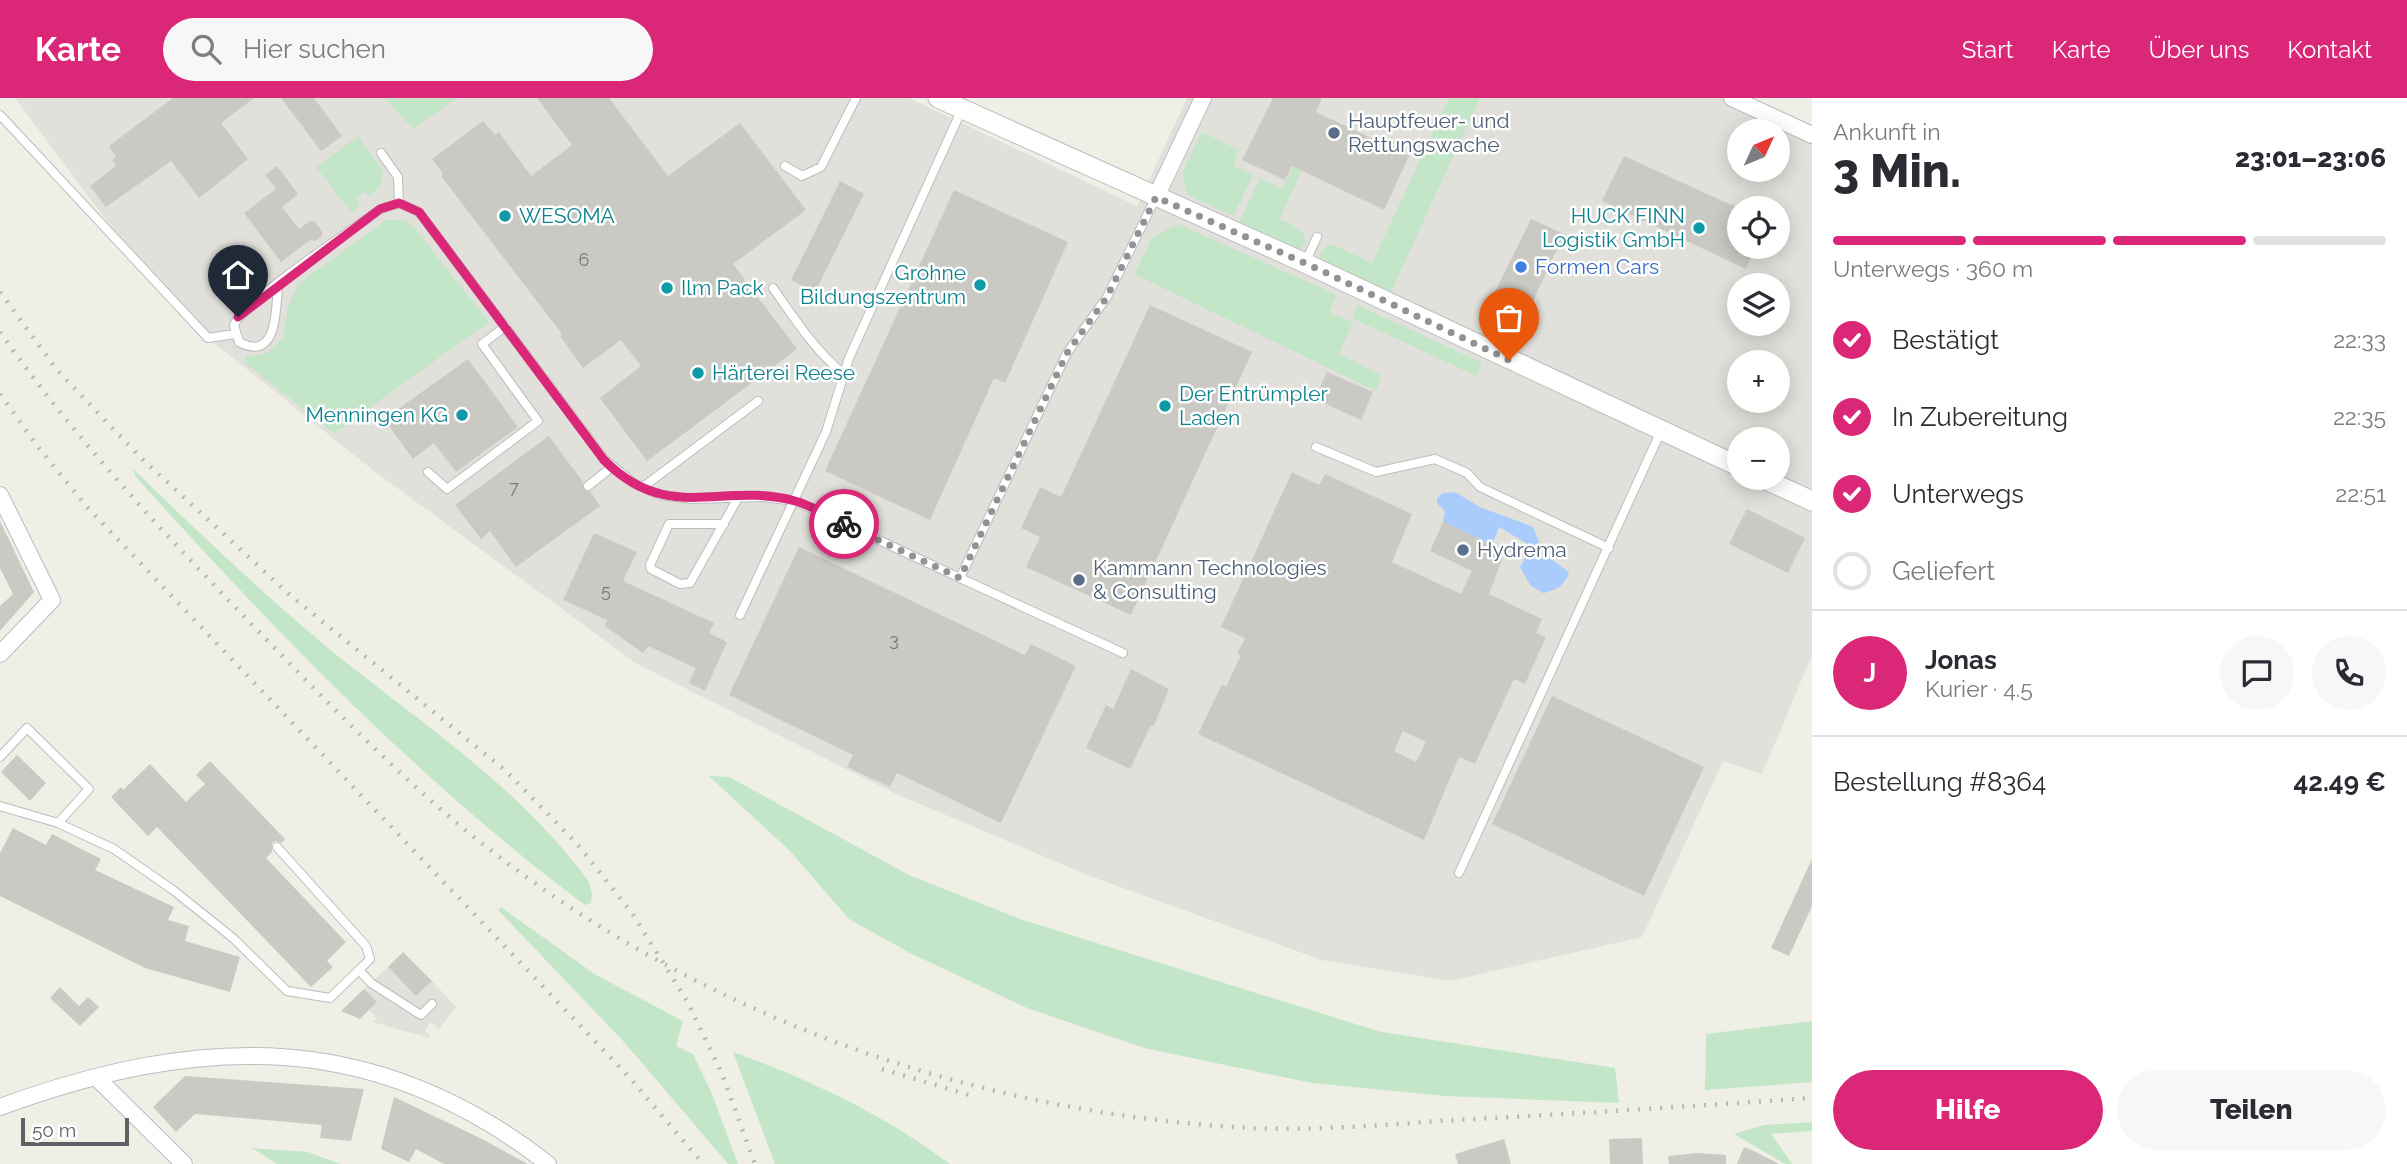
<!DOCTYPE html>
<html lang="de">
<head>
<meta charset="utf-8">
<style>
	:root { --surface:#fff; --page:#f7f7f7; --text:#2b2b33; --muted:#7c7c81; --line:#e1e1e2; --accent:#db2777 }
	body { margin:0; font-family:Raleway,sans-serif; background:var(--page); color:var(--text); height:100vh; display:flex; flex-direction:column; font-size:26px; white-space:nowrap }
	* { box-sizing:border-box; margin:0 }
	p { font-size:23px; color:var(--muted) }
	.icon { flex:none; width:38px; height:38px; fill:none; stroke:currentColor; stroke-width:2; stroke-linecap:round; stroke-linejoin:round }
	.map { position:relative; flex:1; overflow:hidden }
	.details { display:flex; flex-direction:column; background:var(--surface); width:595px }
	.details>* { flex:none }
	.needle { width:46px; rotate:46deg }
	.buttons { position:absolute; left:1727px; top:21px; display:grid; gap:14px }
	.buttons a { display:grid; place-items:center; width:63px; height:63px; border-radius:50%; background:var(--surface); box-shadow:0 4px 18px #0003; font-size:35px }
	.scale { position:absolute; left:21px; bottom:18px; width:108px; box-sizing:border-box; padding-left:7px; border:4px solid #5e6066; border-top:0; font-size:19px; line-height:24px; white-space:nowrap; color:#5e6066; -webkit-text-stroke:5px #fff; paint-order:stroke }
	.pin { position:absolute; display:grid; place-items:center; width:60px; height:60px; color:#fff; margin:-72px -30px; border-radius:50% 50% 50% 0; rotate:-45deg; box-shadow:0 0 7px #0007 }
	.pin .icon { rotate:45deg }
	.courier { position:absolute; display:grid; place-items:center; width:70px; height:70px; margin:-35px; border:5px solid #db2777; border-radius:50%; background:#fff; color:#222; box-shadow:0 2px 9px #0007 }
	.headline em { font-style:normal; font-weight:800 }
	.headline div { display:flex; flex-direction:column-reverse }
	.headline { display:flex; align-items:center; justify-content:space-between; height:119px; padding:0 21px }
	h1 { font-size:46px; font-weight:800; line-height:52px }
	.bar { display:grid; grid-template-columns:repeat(4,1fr); gap:10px 7px; align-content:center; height:84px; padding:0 21px }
	.bar i { height:9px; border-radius:5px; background:var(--line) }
	.bar .current { background:var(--accent) }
	.bar p { grid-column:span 4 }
	.line { display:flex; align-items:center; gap:18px; padding:0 21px; border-top:2px solid var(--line) }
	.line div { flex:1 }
	.round { display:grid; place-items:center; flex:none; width:74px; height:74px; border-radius:37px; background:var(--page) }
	ol { padding:0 21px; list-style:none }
	li { display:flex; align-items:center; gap:21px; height:77px }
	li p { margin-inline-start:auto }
	li .icon { padding:7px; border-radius:50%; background:var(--accent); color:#fff; stroke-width:4 }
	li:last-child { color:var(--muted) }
	li i { width:38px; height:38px; border:4px solid var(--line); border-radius:50% }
	.cta { display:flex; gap:14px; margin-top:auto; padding:14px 21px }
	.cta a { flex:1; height:80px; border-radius:42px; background:var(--accent); color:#fff; font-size:28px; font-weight:800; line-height:80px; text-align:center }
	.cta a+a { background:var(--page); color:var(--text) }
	header { display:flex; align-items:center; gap:42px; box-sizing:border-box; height:98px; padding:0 35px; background:var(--accent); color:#fff }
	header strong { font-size:33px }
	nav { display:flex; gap:38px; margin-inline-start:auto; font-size:24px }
	.search { width:490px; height:63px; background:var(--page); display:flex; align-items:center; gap:18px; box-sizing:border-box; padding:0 24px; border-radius:38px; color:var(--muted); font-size:26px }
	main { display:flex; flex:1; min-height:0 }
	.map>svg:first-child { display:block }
	.industrial { fill:#e1e0da; fill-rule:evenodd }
	.green { fill:#c3e6c9 }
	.water { fill:#a9ccfd }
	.building { fill:#cbc9c3; fill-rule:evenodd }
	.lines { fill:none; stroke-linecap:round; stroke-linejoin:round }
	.service-casing { stroke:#bbbcc1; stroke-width:10 }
	.minor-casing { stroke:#bbbcc1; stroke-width:18 }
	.tertiary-casing { stroke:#bbbcc1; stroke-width:21 }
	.service { stroke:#fff; stroke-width:8 }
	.minor { stroke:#fff; stroke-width:16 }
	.tertiary { stroke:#fff; stroke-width:19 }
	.rail { stroke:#b6b7b7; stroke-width:4.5; stroke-dasharray:2 9; stroke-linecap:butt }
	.done { stroke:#919293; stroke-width:7; stroke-dasharray:0 12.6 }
	.route { stroke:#db2777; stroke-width:9 }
	.service-dot { fill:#5c6f8a; stroke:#fff; stroke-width:2.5 }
	.culture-dot { fill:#0f9aa8; stroke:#fff; stroke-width:2.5 }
	.shop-dot { fill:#3f7fe0; stroke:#fff; stroke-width:2.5 }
	.labels { text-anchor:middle; stroke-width:5; stroke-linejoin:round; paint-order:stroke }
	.number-label { font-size:18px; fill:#797a7d }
	.service-label { font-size:21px; fill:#4e5e75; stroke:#fff; text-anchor:start }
	.culture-label { font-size:21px; fill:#0d838f; stroke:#fff; text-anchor:start }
	.shop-label { font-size:21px; fill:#366cbe; stroke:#fff; text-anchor:start }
</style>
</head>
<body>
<header>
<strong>Karte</strong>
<div class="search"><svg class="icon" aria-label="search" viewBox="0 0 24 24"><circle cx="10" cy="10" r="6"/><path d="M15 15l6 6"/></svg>Hier suchen</div>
<nav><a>Start</a><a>Karte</a><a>Über uns</a><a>Kontakt</a></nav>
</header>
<main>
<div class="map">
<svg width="1812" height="1066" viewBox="0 0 1812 1066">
	<rect width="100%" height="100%" fill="#efefe6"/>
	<path class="industrial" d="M15,0h894l228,108 50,-108h545l80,37v520l-50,119 -39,-13 -81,176 -192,44 -128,-21 -235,-85 -193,-82 -257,-129 -263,-193 -166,-133 -101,-117zM1740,33h38v39h-38zM1740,110h38v39h-38zM1740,187h38v39h-38zM1740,264h38v39h-38zM1740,341h38v39h-38z
		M388,869l28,29 16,-15 24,26 -17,22 -9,-7 -5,9 6,5 -2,2 -56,-16 4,-4 -8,-8 8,-8 -13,-13z"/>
	<path class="green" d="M385,0h72l-44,31z
		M1449,0h31l-89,194 -71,-33 1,-8 11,-7 40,19z
		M1202,34l37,18 -6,15 20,10 -20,41 -46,-22 -5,-21z
		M358,38l25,35 -3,15 -11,11 -5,-5 -8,8 4,5 -8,8 -36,-46z
		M1294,67l9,4 -24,50c13,6 26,9 27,24l-7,7 -60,-28 21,-44 23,11z
		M386,122h19l8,6 76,96 -155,111 -89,-70 1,-7 19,-2 18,-16 5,-31 10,-23z
		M1178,126l159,71 -8,17 24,11 -14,30 43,23 -6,15 -242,-117 19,-37z
		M1358,207l124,58 -6,13 -124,-58z
		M132,370c64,62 128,123 196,180 91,74 191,138 261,234l3,12 -1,9 -6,2c-166,-124 -311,-275 -449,-428z
		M709,678l20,1 182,99 112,44 358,112 234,36 4,35 -173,-7 -134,-13 -168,-35 -117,-40 -117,-55 -61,-34 -59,-68z
		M501,809l95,68 87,46 -7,25 17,8 19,40 26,70h-10l-103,-121 -127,-133z
		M1812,923v61l-107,8 1,-56z
		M733,954c76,27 153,64 217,112h-175z
		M1812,1024v9l-41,3 21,30h-7l-51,-30 30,-9z
		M252,1050l56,4 32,12h-63z"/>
	<path class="water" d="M1455,394l25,15 53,20 11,27 25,18c-3,12 -13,19 -26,21l-13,-8 -10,-18 9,-16 -3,-8 -27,-16 -7,18 -49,-23 2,-11 -8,-8v-5l6,-5z"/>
	<path class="building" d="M173,0h81l-33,25 27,36 -49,39 -28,-37 -65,46 -16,-21 26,-20 -4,-6 4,-3 -7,-11z
		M281,0h33l28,38 -21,15z
		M537,0h72l59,78 72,-53 66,87 -73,54 64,85 -150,112 -47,-63 41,-32 -20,-26 -38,28 -23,-32 2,-2 -121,-158 2,-2 -11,-15 51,-38 12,14 4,-3 32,44 41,-31z
		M1273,0h49l-6,14 93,44 -25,54 -92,-44 -7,14 -43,-20z
		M1624,58l116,53v38h16l-10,22 -144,-68z
		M277,68l21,28 -16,13 17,22 11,-8 5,1 7,9v5l-7,5 -5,-1 -29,22 -37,-49 32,-24 -11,-14z
		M840,83l24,13 -49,98 -24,-12z
		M954,92l114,52 -63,141 -11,-5 -64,142 -105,-49z
		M1531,121l33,15 -38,82 -35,-16z
		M1150,207l102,47 -121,263 -105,-48 14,-30 -19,-9 19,-41 21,10z
		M468,261l50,68 -62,45 -22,-29 -21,16 -29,-40z
		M1327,274l46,20 -12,28 -46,-21z
		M549,338l34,46v7l7,3 10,14 -84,61 -26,-36 -9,8 -26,-34z
		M1292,374l27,13 6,-11 87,40 -20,48 69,32 11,-23 -42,-20 13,-29 48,22 11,16 -13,34 53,25 -6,14 10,4 -21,47 -11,-5 -39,85 -16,-7 -35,83 -226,-106 24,-50 4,3 15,-32 -4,-1 8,-16 -24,-11zM1403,633l23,11 -10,20 -22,-11z
		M1747,411l58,29 -17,35 -59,-29z
		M0,423l34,71 -34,39v-25l13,-12 -13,-26z
		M594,435l43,19 -14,29 91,42 -5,10 18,9 -22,49 -16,-8 7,-15 -48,-22 -5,7 -38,-27 2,-6 -44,-20z
		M799,449l226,108 6,-11 45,22 -75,157 -104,-50 -7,14 -43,-20 6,-12 -124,-60z
		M1131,571l38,20 -15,37 -3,-1 -21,44 -44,-21 20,-43 7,4z
		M1552,598l152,71 -60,129 -152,-72z
		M17,657l29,28 -16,18 -29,-29z
		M210,663l75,78 -3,4 -6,-2 -4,2v9l-6,6 80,84 -19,19 6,6 -22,20 -154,-160 -9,9 -37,-39 10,-10 2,3 27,-26 36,38 19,-18 -9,-9z
		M13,730l33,17 6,-11 49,25 -6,11 79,37 -6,13 21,6 -4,15 55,16 -10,35 -85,-24 -145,-72v-43z
		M1812,761v47l-23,50 -18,-8z
		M403,854l29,29 -16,15 -28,-29z
		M60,889l19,19 9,-9 11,10 -19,19 -30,-28z
		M364,891l13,13 -17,17 -19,-8z
		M185,978l56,4 123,9 -13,52 -31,-3 2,-13 -127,-11 -19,18 -23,-25z
		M394,999l86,41 48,26h-84l-28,-15 -7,13 -28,-13z
		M1642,1040l1,26h-33l-1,-25z
		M1504,1041l7,25h-53l-3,-10z
		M1744,1049l12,5 23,12h-42z
		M1697,1055l29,2v9h-57l-1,-8z"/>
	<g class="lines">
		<defs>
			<path id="service" d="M0,17l208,223 27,-4
				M381,55l17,24 1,26
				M785,68l17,10 19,-9 35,-69
				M1305,165l12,-26
				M278,186c-2,24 0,79 -39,58l-5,-17c12,-26 118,-95 147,-116l18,-6 20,9 186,248 30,24 25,11 32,4 70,-2 33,4 165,77 107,-225 40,-56 49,-100
				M773,190c22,31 41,62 71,86
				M1316,349l60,25 59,-13 32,14 13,14 129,61
				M428,374l19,17 91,-68 -56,-77 24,-18
				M588,388l24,-19
				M643,389l115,-86
				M724,426h-55l-19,41 1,4 29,15 10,-1 48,-85
				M960,480l163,75
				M740,517l86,-183 23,-74 113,-249
				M0,659l27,-29 62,61 -31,34
				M0,708l58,17 56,26 59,41 60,48 54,53 43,7 29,-28 12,13 50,32 11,-11
				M277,749l89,99 4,13 -11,11
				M1459,775l202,-442"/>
			<path id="minor" d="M1732,0l80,37
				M1156,99l47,-99
				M0,397l52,105 -52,54
				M97,980l87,86
				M0,1009c200,-73 374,-79 548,57"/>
			<path id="tertiary" d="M938,0l367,165 435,204
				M1762,380l50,23"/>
		</defs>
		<use href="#service" class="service-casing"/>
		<use href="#minor" class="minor-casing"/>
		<use href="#tertiary" class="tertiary-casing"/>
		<use href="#service" class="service"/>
		<use href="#minor" class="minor"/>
		<use href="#tertiary" class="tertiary"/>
		<path class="rail" d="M0,194l57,78 84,88 150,138 215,175 72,74 54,68 55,88 35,73 33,90
			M0,234c77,110 169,207 262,303 71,73 142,147 222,210 214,169 478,264 749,282 73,5 148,-2 221,-7 119,-6 239,-14 358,-22
			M0,296l38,53 49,60 542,570 74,87
			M882,971l94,28"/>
	</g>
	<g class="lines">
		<path class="done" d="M844,426l116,54 107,-225 40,-56 49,-100 162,72 191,91"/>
		<path class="route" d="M238,219l142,-108 19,-6 20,9 185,248c64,65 119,21 191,41 16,4 33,15 49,23"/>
	</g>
	<g class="service-dot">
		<circle cx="1334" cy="35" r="7"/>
		<circle cx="1463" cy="452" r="7"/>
		<circle cx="1079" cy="482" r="7"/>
	</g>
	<g class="culture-dot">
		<circle cx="505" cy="118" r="7"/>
		<circle cx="1699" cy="130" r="7"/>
		<circle cx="980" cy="187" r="7"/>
		<circle cx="667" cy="190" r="7"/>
		<circle cx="698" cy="275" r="7"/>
		<circle cx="1165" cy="308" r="7"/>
		<circle cx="462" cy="317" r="7"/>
	</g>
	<circle class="shop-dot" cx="1521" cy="169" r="7"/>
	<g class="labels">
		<g class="number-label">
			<text x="584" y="168">6</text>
			<text x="514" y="396">7</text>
			<text x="606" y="499">5</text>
			<text x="894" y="548">3</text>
		</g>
		<g class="service-label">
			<text x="1348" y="30">Hauptfeuer- und<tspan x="1348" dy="24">Rettungswache</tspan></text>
			<text x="1477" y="459">Hydrema</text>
			<text x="1093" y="477">Kammann Technologies<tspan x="1093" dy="24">&amp; Consulting</tspan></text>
		</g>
		<g class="culture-label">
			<text x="519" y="125">WESOMA</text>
			<text x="1685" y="125" text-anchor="end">HUCK FINN<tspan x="1685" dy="24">Logistik GmbH</tspan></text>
			<text x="966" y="182" text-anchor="end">Grohne<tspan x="966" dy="24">Bildungszentrum</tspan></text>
			<text x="681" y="197">Ilm Pack</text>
			<text x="712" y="282">Härterei Reese</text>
			<text x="1179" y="303">Der Entrümpler<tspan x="1179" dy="24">Laden</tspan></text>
			<text x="448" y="324" text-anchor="end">Menningen KG</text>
		</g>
		<g class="shop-label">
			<text x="1535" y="176">Formen Cars</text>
		</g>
	</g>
</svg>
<div class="buttons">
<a><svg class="needle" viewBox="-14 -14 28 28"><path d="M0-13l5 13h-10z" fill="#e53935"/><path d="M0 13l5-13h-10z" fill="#7c7c81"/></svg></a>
<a><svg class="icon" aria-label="locate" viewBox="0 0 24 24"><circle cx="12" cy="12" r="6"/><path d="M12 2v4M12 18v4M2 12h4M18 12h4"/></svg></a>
<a><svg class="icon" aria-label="layers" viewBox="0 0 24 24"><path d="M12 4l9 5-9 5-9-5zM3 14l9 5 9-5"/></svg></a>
<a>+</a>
<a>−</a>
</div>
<div class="scale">50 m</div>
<div class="pin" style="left:1509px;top:262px;background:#ea580c"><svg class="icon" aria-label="bag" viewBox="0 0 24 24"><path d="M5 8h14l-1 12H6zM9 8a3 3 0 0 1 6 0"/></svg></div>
<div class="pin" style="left:238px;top:219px;background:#1f2937"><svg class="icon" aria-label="home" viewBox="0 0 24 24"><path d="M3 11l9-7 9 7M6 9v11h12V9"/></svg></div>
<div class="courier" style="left:844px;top:426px"><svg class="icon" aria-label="bike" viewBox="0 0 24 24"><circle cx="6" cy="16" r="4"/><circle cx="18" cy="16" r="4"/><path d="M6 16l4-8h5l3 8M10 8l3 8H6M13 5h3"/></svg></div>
</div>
<section class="details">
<div class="headline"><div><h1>3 Min.</h1><p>Ankunft in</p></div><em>23:01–23:06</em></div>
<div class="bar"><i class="current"></i><i class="current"></i><i class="current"></i><i></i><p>Unterwegs · 360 m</p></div>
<ol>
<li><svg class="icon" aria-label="check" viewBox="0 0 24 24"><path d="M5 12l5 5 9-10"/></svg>Bestätigt<p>22:33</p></li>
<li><svg class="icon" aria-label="check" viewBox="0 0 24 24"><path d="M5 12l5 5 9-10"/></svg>In Zubereitung<p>22:35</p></li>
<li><svg class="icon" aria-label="check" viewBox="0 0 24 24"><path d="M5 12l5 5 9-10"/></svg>Unterwegs<p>22:51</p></li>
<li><i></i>Geliefert</li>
</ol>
<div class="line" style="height:126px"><b class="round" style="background:var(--accent);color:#fff">J</b><div><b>Jonas</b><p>Kurier · 4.5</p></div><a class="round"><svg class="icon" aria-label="chat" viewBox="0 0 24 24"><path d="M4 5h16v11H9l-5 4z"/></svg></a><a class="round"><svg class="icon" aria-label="phone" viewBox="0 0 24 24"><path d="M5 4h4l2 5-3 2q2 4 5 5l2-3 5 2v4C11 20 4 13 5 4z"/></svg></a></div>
<div class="line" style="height:91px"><div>Bestellung #8364</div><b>42.49 €</b></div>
<div class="cta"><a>Hilfe</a><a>Teilen</a></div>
</section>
</main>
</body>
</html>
